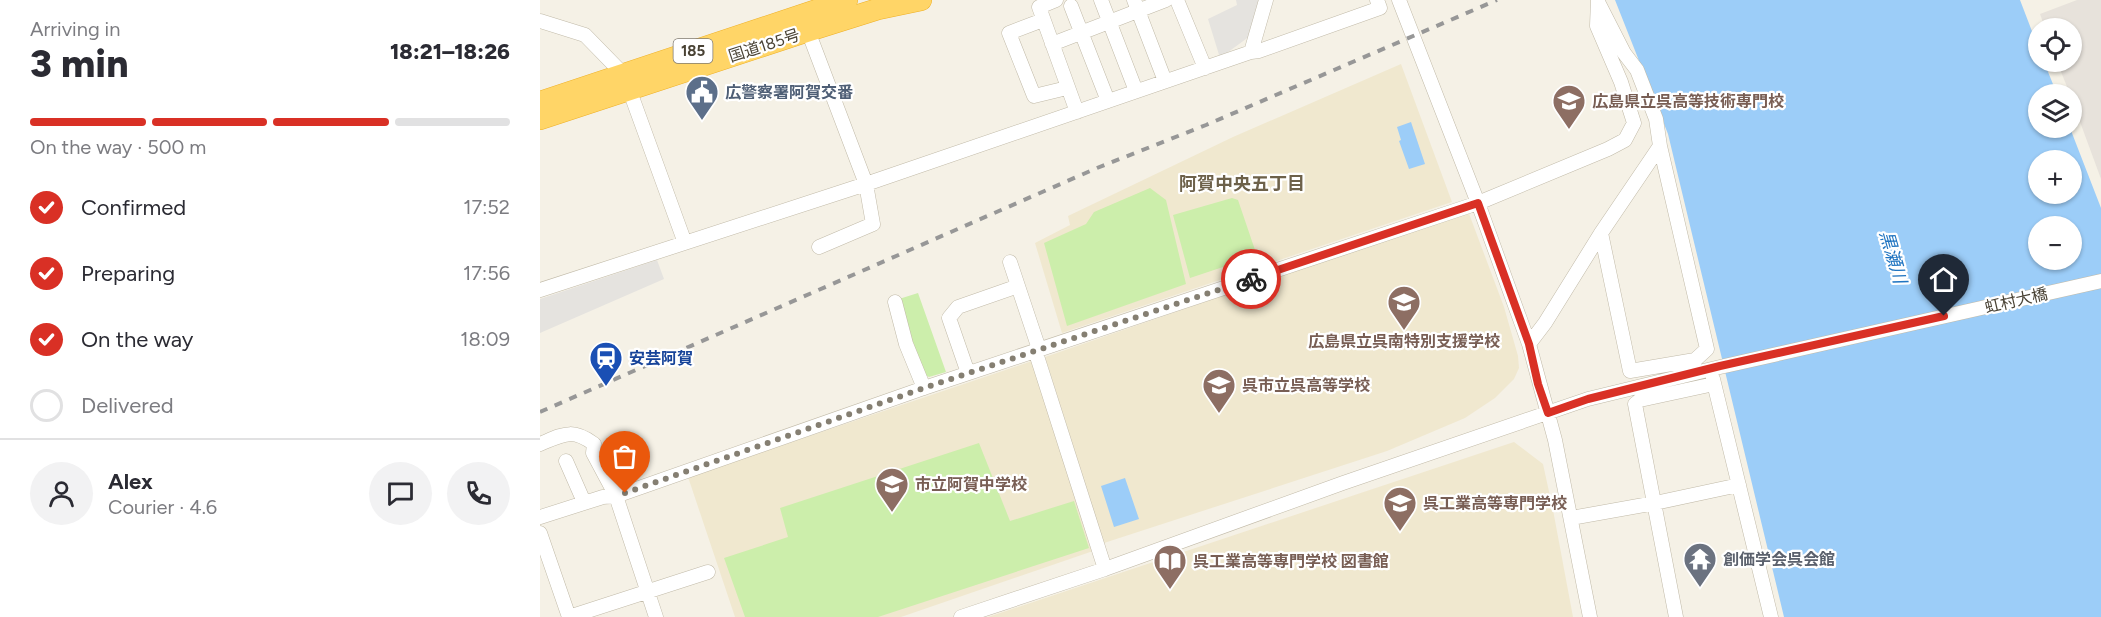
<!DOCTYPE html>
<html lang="en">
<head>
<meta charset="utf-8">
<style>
	:root { --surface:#fff; --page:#f2f2f3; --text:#2b2b33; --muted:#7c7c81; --line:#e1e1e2; --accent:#d93025 }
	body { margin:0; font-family:Figtree,"Noto Sans JP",sans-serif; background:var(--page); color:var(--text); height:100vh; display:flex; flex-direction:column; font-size:22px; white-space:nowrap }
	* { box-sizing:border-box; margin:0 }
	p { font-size:20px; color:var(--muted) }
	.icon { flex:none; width:33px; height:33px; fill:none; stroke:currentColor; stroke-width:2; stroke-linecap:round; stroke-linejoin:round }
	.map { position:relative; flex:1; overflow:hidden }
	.side { display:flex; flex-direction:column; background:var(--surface); width:540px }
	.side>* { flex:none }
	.buttons { position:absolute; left:1488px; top:18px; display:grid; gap:12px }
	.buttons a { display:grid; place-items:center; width:54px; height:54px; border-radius:50%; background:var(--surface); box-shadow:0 2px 4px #0004; font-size:30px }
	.pin { position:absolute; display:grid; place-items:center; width:51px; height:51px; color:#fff; margin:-62px -26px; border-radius:50% 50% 50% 0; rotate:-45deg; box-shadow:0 0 6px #0007 }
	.pin .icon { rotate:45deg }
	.courier { position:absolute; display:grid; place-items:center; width:60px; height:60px; margin:-30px; border:4px solid #d93025; border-radius:50%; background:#fff; color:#222; box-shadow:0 2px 8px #0007 }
	.head em { font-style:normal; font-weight:800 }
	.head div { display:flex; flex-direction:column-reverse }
	.head { display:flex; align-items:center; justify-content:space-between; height:102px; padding:0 30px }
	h1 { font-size:39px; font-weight:800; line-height:45px }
	.bar { display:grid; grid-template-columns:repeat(4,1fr); gap:9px 6px; align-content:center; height:72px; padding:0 30px }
	.bar i { height:8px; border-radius:4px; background:var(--line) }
	.bar .on { background:var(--accent) }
	.bar p { grid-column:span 4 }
	.line { display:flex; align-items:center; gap:15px; padding:0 30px; border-top:2px solid var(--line) }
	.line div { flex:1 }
	.round { display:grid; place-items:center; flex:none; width:63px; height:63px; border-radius:32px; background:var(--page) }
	ol { padding:0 30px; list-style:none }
	li { display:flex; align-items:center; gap:18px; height:66px }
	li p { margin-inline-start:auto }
	li .icon { padding:6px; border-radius:50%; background:var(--accent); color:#fff; stroke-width:4 }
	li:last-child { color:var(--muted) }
	li i { width:33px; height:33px; border:3px solid var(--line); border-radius:50% }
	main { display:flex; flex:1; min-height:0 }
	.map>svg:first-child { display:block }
	.industrial { fill:#e7e2db }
	.education { fill:#f0e8cf }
	.green { fill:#cceeab }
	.parking { fill:#e5e3df }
	.water { fill:#9ccdf8; fill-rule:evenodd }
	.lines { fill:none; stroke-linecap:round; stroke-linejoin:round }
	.minor-casing { stroke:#c1baa8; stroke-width:15 }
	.highway-casing { stroke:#eeb027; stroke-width:22 }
	.minor { stroke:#fff; stroke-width:14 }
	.highway { stroke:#ffd567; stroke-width:21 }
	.rail { stroke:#979797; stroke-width:4; stroke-dasharray:8 8; stroke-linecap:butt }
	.done { stroke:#857f72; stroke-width:6; stroke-dasharray:0 10.8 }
	.route { stroke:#d93025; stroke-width:8 }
	.labels { text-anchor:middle; stroke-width:4.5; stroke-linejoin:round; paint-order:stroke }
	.shield { fill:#fff; stroke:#807b71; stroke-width:1.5 }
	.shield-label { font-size:15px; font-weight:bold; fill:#494234 }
	.street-label { font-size:16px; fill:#494234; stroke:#fff }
	.service-label { font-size:16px; font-weight:bold; fill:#4e5e75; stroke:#fff; text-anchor:start }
	.education-label { font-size:16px; font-weight:bold; fill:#785e54; stroke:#fff; text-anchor:start }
	.transit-label { font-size:16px; font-weight:bold; fill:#164399; stroke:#fff; text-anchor:start }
	.worship-label { font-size:16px; font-weight:bold; fill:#5b616d; stroke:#fff; text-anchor:start }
	.neighbourhood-label { font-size:18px; font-weight:bold; fill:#6d614a; stroke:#fff }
	.water-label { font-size:18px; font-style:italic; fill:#2175c1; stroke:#fff }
</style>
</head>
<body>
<main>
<section class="side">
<div class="head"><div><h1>3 min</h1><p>Arriving in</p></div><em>18:21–18:26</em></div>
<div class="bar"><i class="on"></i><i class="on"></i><i class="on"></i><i></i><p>On the way · 500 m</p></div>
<ol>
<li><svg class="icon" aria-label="check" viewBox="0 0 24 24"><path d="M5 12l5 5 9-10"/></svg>Confirmed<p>17:52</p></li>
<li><svg class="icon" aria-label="check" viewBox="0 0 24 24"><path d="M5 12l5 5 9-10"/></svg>Preparing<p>17:56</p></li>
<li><svg class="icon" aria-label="check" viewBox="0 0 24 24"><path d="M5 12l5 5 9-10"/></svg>On the way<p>18:09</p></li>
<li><i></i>Delivered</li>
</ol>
<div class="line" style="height:108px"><a class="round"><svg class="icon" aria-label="person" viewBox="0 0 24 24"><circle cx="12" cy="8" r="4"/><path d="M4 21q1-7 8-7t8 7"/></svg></a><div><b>Alex</b><p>Courier · 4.6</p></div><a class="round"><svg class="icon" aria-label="chat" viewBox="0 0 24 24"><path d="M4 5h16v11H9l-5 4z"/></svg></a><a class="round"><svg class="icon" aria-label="phone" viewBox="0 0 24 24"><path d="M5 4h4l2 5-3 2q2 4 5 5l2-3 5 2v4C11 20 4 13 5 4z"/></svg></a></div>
</section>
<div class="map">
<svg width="1561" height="617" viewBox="0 0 1561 617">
	<rect width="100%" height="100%" fill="#f5f1e6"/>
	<path class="industrial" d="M1537,0h24v179l-29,-79v-6h-2l-13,-32h15v-34h-27l-5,-14z"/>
	<path class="education" d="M861,64l51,138 -390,131 -27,-90 35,-18 -2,-9 165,-79z
		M928,211l36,96 14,49 1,12 -5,11 -19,19 -30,20 -78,33 -283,92 -59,-186z
		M495,360l61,190 -195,67h-166l-47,-140z
		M974,442l29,22 10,46 20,107h-585z"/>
	<path class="green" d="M610,188l16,12 20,84 -119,42 -23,-83 42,-19 8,-12z
		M692,198l6,2 17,50 -2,7 -63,21 -17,-63z
		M378,293l28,79 -17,5 -4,-2 -13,-34 -13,-42z
		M439,443l31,78 64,-20 15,47 -211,69h-133l-21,-59 64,-21 -8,-29z"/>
	<path class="parking" d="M696,0h25l-11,36 -30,22 -12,-39 29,-14z
		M117,260l7,19 -124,54v-34z"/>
	<path class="water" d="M1075,0h405l18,47v15h6l13,32h-19v34h32l31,80v409h-317l-116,-483zM1498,160h34v34h-34zM1498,226h34v34h-34z
		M871,122l14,42 -16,5 -10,-28 2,-1 -4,-13z
		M585,478l14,41 -25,8 -13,-41z"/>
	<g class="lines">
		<defs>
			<path id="minor" d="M516,0l-17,7 38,105
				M561,0l35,91
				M594,0l31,81
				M637,0l28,68
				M859,0l79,203 51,141 26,96 35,177
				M1058,2l26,51 13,17 19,49 4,27 47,203 -12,11 -65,11 -29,-138
				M531,6l37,95
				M503,20l-34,13 25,63 33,-8
				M0,21l45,14 39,40 61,168
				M268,31l58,153 7,40 -54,23
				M512,44l114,-44
				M711,52l15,-52
				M470,262l29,87
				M0,290l326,-106 385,-132 8,-1 121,-43 -3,-8
				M355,302l11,42 18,44
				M989,344l16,-21 56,-90 59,-87
				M495,350l70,219
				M428,373l-19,-55 9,-11 60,-21
				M1173,379l58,238
				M0,444c24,-10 32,-16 54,0l-1,9 23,43 40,121
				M26,461l18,41
				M0,517l63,-20 13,-1 308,-108 554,-185 130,-54 17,-9 9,-17 -13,-41 -24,-56 1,-26
				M1031,518l84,-15 84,-18
				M0,533l29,84 139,-45
				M421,617l144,-48 238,-86 245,-84 132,-32 381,-86
				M1136,617l-41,-213 5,-4 74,-16"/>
			<path id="highway" d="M0,102l307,-102
				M0,119l268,-88 70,-22 43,-9"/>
		</defs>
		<use href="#minor" class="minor-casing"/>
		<use href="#highway" class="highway-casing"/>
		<use href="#minor" class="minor"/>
		<use href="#highway" class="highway"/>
		<path class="rail" d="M0,412l557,-244 109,-43 291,-125"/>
	</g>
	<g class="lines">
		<path class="done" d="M85,493l299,-105 327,-109"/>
		<path class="route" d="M711,279l227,-76 51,141 9,40 10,29 40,-14 132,-33 224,-50"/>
	</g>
	<defs>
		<symbol id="civic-pin" viewBox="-11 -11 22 30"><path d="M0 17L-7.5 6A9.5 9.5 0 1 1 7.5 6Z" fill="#5c6f8a" stroke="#fff"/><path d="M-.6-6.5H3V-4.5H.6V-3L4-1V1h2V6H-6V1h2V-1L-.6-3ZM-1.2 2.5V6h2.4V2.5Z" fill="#fff"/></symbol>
		<symbol id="university-pin" viewBox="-11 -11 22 30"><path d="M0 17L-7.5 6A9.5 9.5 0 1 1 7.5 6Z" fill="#8d6e63" stroke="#fff"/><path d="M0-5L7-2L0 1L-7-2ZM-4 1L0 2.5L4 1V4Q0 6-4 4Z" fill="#fff"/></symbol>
		<symbol id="school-pin" viewBox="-11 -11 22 30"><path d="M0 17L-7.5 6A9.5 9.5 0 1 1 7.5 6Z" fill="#8d6e63" stroke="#fff"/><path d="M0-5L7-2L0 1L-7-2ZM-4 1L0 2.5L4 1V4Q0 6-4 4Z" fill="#fff"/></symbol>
		<symbol id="station-pin" viewBox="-11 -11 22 30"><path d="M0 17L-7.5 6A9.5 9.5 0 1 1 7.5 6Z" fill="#1a4fb4" stroke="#fff"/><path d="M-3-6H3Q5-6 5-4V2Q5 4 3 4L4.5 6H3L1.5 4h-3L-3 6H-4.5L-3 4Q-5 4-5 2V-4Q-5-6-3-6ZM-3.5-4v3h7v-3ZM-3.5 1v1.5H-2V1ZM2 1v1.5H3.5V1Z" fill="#fff"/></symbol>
		<symbol id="temple-pin" viewBox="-11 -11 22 30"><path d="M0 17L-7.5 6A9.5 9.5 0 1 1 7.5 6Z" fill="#6b7280" stroke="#fff"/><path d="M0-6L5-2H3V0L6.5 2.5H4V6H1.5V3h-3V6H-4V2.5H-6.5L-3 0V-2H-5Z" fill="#fff"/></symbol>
		<symbol id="library-pin" viewBox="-11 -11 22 30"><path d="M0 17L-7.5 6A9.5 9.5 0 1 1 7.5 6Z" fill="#8d6e63" stroke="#fff"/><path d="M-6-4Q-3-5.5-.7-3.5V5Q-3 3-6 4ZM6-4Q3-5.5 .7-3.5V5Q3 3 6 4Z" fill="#fff"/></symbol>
	</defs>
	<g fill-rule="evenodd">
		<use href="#civic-pin" x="143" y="73" width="38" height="52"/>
		<use href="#university-pin" x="1010" y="82" width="38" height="52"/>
		<use href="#school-pin" x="845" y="283" width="38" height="52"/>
		<use href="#station-pin" x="47" y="339" width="38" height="52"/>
		<use href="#school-pin" x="660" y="366" width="38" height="52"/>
		<use href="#school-pin" x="333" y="465" width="38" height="52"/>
		<use href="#school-pin" x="841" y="484" width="38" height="52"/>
		<use href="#temple-pin" x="1141" y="540" width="38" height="52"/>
		<use href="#library-pin" x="611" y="542" width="38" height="52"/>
	</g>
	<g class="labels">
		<rect class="shield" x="133.5" y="39" width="39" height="24" rx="4.5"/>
		<g class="shield-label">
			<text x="153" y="56">185</text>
		</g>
		<g class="street-label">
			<text transform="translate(224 45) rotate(-18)" y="6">国道185号</text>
			<text transform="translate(1476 300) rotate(-13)" y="6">虹村大橋</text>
		</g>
		<g class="service-label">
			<text x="185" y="98">広警察署阿賀交番</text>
		</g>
		<g class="education-label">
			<text x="1052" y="107">広島県立呉高等技術専門校</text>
			<text x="864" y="347" text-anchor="middle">広島県立呉南特別支援学校</text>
			<text x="702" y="391">呉市立呉高等学校</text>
			<text x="375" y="490">市立阿賀中学校</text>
			<text x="883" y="509">呉工業高等専門学校</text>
			<text x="653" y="567">呉工業高等専門学校 図書館</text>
		</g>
		<g class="transit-label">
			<text x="89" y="364">安芸阿賀</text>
		</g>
		<g class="worship-label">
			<text x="1183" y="565">創価学会呉会館</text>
		</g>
		<g class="neighbourhood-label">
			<text x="702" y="190">阿賀中央五丁目</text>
		</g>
		<g class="water-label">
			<text transform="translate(1353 257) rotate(74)" y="6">黒瀬川</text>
		</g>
	</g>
</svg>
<div class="buttons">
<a><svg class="icon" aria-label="locate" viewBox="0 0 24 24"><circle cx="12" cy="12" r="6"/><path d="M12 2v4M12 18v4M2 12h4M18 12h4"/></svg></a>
<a><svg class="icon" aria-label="layers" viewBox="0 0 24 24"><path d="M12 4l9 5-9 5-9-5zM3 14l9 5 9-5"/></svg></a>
<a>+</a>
<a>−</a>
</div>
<div class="pin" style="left:85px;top:493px;background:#ea580c"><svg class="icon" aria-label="bag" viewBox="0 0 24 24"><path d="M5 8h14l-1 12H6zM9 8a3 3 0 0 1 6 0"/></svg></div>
<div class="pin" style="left:1404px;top:316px;background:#1f2937"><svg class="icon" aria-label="home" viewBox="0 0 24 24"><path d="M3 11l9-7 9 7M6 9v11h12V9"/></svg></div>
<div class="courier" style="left:711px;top:279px"><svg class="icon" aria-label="bike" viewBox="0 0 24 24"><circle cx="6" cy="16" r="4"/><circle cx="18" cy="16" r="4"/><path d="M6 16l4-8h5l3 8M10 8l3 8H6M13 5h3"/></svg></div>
</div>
</main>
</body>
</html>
